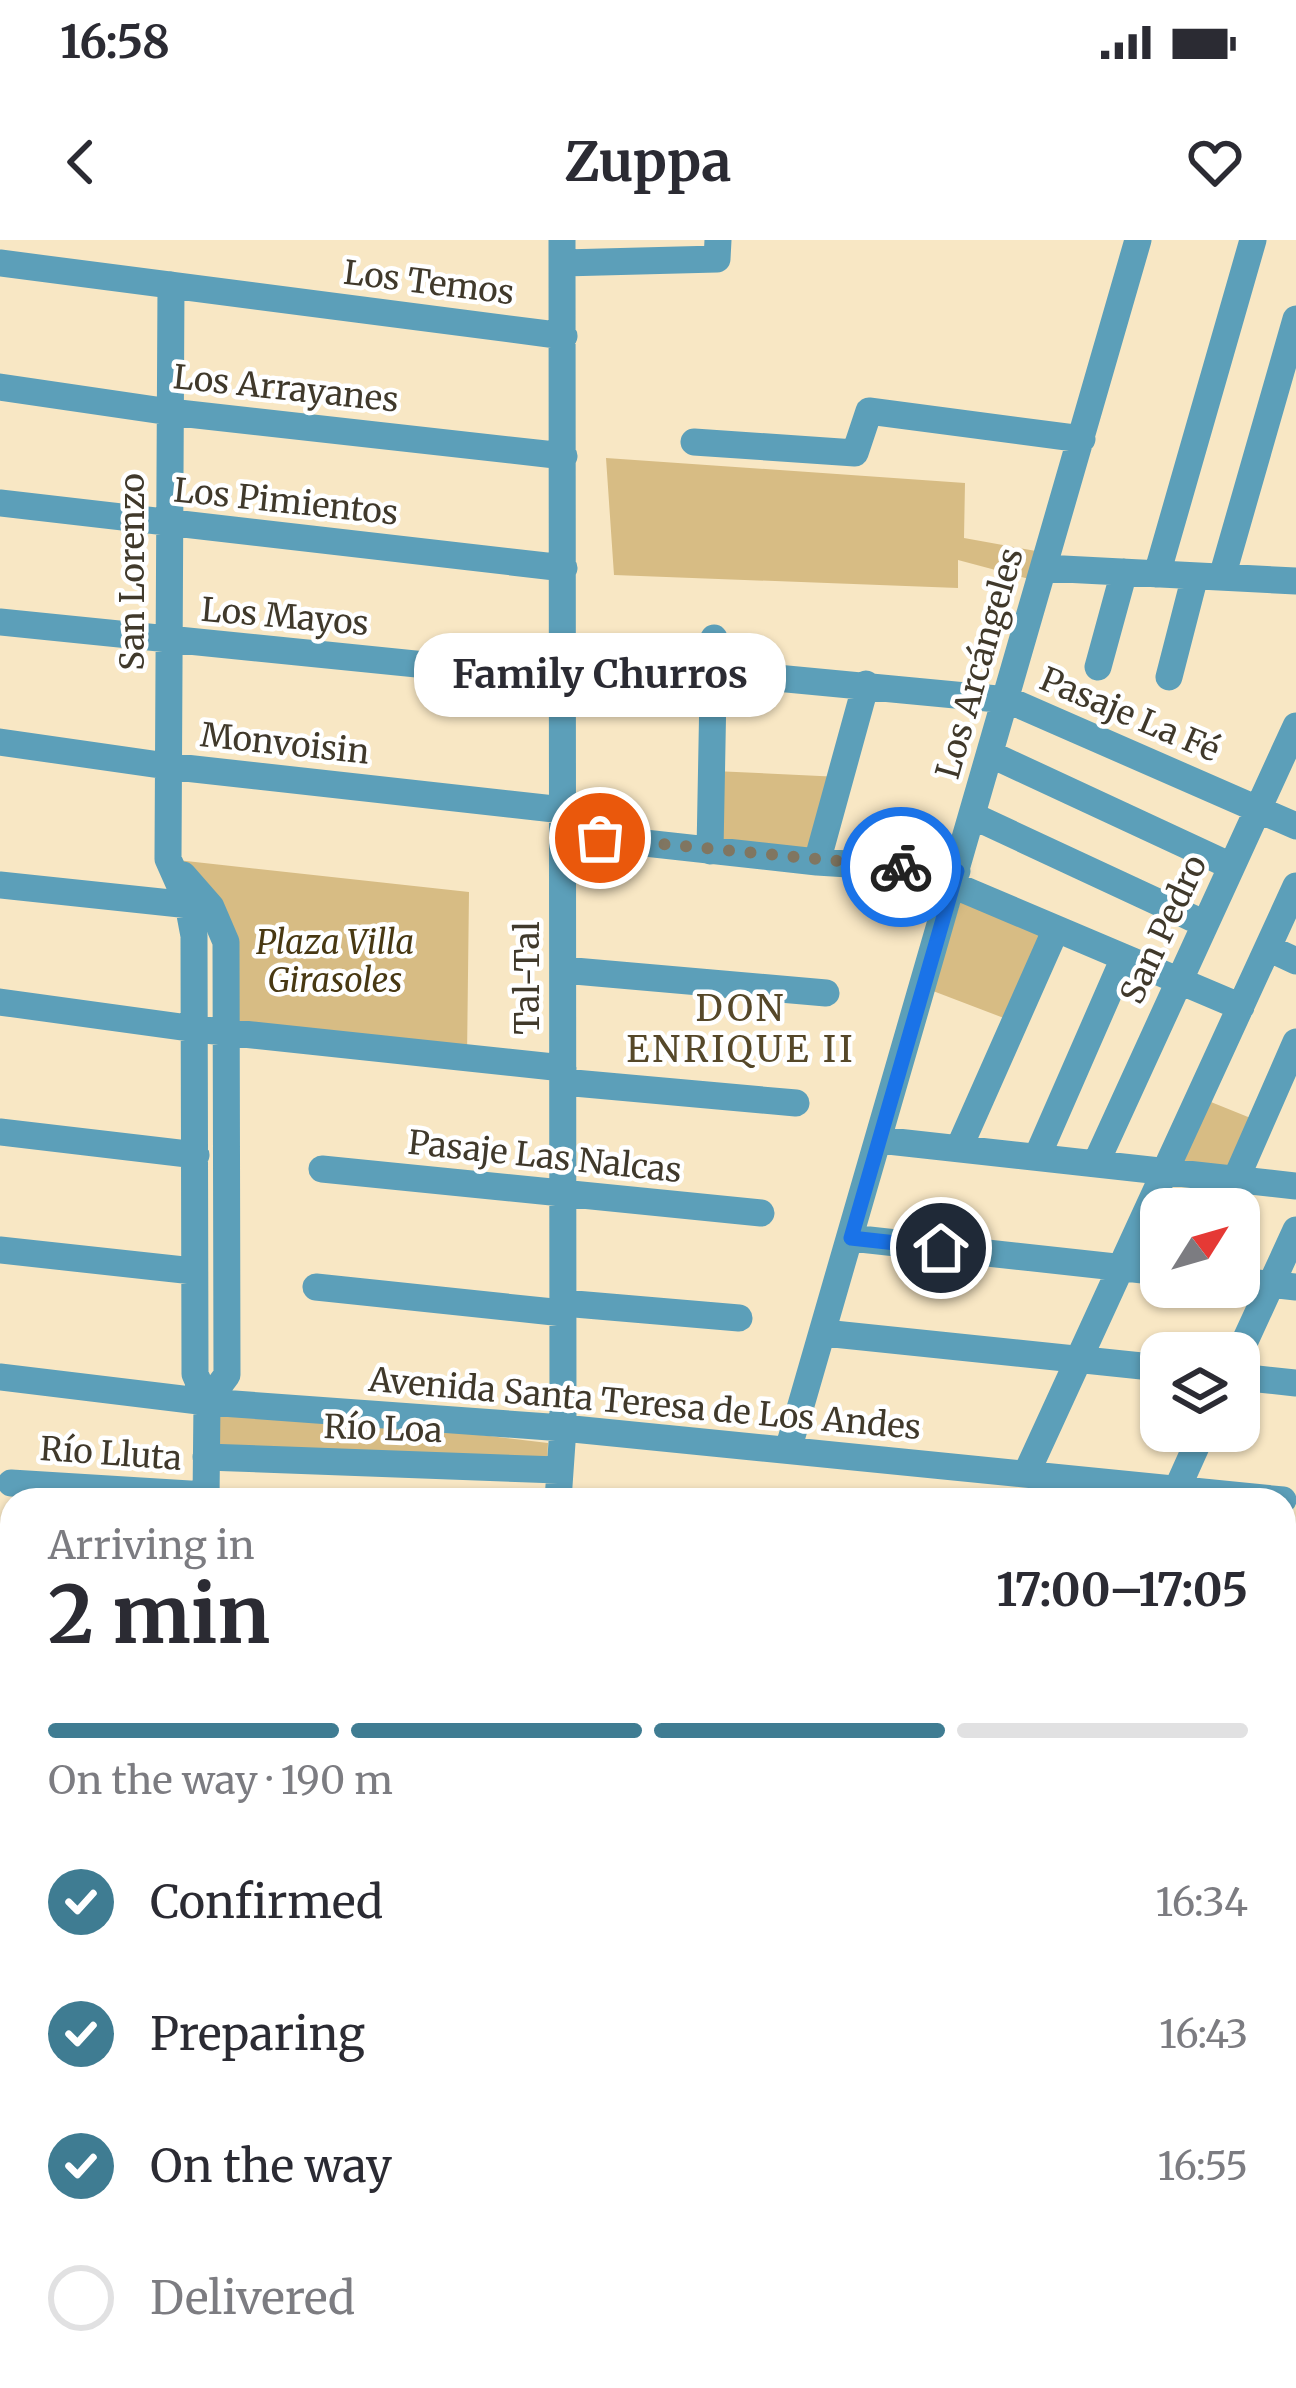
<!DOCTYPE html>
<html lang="en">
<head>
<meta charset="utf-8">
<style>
	:root { --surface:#fff; --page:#f7f7f7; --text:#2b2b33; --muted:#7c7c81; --line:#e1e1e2; --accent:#3f7c92 }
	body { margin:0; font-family:Merriweather,serif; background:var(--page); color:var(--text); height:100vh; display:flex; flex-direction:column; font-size:45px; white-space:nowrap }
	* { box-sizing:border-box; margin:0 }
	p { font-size:39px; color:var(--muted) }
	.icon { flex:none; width:66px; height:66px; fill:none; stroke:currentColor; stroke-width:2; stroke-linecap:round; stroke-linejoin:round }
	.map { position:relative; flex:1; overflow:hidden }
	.details { position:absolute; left:0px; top:1248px; width:1296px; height:900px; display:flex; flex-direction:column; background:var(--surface); border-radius:36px 36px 0 0; box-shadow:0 3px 9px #0004 }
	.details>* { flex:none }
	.needle { width:78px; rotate:53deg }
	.fabs { position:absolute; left:1140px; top:948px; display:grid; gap:24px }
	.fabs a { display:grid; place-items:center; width:120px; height:120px; border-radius:24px; background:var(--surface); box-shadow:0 3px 9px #0004; font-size:60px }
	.pin { position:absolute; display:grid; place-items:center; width:102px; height:102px; color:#fff; margin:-51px; border:6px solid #fff; border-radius:50%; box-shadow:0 3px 12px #0007 }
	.courier { position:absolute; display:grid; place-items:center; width:120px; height:120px; margin:-60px; border:9px solid #1a73e8; border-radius:50%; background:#fff; color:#222; box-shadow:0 3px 15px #0007 }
	.bubble { position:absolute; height:84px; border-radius:36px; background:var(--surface); box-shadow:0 3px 9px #0004; font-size:39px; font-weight:700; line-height:84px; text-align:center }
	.head em { font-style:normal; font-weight:700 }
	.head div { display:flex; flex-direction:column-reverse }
	.head { display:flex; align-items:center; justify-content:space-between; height:204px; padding:0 48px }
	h1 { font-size:78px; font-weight:700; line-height:90px }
	.bar { display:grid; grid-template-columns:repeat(4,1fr); gap:18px 12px; align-content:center; height:144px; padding:0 48px }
	.bar i { height:15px; border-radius:9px; background:var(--line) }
	.bar .current { background:var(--accent) }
	.bar p { grid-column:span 4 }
	ol { padding:0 48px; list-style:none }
	li { display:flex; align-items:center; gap:36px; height:132px }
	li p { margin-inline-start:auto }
	li .icon { padding:12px; border-radius:50%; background:var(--accent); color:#fff; stroke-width:4 }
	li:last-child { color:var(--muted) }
	li i { width:66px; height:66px; border:6px solid var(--line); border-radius:50% }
	.status { display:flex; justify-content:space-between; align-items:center; height:84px; padding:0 60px; background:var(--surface); direction:ltr }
	.status svg { height:33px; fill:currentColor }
	header { display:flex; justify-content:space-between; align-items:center; height:156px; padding:0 48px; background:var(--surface); font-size:54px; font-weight:700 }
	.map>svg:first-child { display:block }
	.green { fill:#d7bc84 }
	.building { fill:#caba97; stroke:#8d826a; stroke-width:3 }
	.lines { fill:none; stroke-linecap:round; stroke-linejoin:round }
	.minor { stroke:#5c9fb9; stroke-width:27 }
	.done { stroke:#807661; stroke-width:12; stroke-dasharray:0 21.6 }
	.route { stroke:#1a73e8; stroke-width:15 }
	.labels { text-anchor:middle; stroke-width:9; stroke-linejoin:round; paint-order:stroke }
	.street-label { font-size:33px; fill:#40392b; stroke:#fff }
	.park-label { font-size:33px; font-style:italic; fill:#483812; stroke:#fff }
	.neighbourhood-label { font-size:36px; letter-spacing:3px; fill:#564829; stroke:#fff }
</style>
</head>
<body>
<div class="status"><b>16:58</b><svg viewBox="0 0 49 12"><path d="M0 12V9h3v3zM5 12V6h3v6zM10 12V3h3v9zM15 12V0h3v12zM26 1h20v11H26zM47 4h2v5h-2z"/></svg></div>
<header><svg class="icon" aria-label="back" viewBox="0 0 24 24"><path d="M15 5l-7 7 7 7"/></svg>Zuppa<svg class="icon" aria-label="heart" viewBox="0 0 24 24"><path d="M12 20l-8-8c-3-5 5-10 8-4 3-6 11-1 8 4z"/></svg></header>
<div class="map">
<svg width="1296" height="2148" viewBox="0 0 1296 2148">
	<rect width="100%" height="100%" fill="#f8e7c4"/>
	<path class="green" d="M606,218l359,25 -1,55 72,13 -7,28 -71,-19v28l-344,-13z
		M714,531l127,6 -24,85 -107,-11z
		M168,619l301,33 -2,166 -241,-26v-89z
		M962,656l86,36 -39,88 -76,-29z
		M1206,860l52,21 -23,50 -60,-5z
		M207,1162l341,41 -1,20 -341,-6z
		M572,2136h658v12h-658z"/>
	<path class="building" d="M1241,2136h21l1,12h-22z"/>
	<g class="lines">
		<path class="minor" d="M0,23l564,73
			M563,23l154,-4 1,-19
			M171,45l-3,574 20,45 6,32 1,438 12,28 -1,98
			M0,147l170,25 394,44
			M694,202l161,11 14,-42 213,28
			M0,263l564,65
			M1044,328l252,13
			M1157,334l96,-334
			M1222,337l74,-258
			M0,382l564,57
			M1098,427l26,-95
			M714,432l294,28 288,126
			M1169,437l26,-101
			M0,502l167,24 396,44
			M990,514l241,112
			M973,576l232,108
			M563,594l254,28 140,9
			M710,611l4,-213
			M817,622l49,-178
			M183,635l28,32 15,35 1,433 -20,27
			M0,645l199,21
			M953,645l288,122
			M1268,708l28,13
			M563,730l263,23
			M0,762l196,27 367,39
			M563,842l233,21
			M0,892l196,23
			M879,900l417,46
			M959,908l97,-219
			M1037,917l87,-199
			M1096,923l200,-437
			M322,929l439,44
			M1236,939l60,-137
			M851,998l310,34
			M0,1010l193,21
			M1239,1041l57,6
			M316,1047l247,26
			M563,1063l176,15
			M824,1093l337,35
			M1239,1114l57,-124
			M0,1137l207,25 356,26 720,72
			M1239,1137l57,6
			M788,1210l350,-1210
			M206,1217l352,13
			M1026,1234l270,-588
			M11,1243l195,12
			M1177,1249l26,-58
			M558,1260l5,-72 -1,-1188
			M0,1626l12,1
			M1284,1939h12
			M1284,2048h12
			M560,2136v12
			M1281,2136v12
			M200,2148v-12"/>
	</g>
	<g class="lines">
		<path class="done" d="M600,598l301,29"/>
		<path class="route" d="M901,627l56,4 -106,367 90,10"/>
	</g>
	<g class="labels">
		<g class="street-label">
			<text transform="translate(429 42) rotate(7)" y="12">Los Temos</text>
			<text transform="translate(286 148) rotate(6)" y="12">Los Arrayanes</text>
			<text transform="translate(286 261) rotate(6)" y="12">Los Pimientos</text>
			<text transform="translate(132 332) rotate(-90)" y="12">San Lorenzo</text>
			<text transform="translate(285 376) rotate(5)" y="12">Los Mayos</text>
			<text transform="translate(979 423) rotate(-74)" y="12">Los Arcángeles</text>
			<text transform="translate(1130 474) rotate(23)" y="12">Pasaje La Fé</text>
			<text transform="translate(285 503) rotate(6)" y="12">Monvoisin</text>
			<text transform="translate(1163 689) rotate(-65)" y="12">San Pedro</text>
			<text transform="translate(527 738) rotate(-90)" y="12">Tal-Tal</text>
			<text transform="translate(545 916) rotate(6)" y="12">Pasaje Las Nalcas</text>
			<text transform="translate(645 1163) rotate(5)" y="12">Avenida Santa Teresa de Los Andes</text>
			<text transform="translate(383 1188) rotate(2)" y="12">Río Loa</text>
			<text transform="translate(111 1213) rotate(4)" y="12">Río Lluta</text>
		</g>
		<g class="park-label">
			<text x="335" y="714">Plaza Villa<tspan x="335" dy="38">Girasoles</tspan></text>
		</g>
		<g class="neighbourhood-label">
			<text x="741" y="781">DON<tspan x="741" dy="41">ENRIQUE II</tspan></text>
		</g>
	</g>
</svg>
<div class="fabs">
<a><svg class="needle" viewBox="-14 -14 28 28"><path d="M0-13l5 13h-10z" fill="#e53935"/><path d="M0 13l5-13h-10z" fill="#7c7c81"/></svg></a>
<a><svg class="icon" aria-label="layers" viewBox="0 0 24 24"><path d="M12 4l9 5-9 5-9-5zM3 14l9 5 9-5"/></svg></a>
</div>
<div class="pin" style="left:600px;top:598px;background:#ea580c"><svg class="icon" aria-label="bag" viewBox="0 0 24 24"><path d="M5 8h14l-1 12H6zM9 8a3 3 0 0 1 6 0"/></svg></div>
<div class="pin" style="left:941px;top:1008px;background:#1f2937"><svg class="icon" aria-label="home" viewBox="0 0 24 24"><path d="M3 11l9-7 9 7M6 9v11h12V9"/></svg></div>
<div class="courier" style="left:901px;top:627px"><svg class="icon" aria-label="bike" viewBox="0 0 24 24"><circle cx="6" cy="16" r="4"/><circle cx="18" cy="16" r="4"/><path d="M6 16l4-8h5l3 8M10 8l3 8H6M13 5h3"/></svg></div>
<div class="bubble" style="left:414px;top:393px;width:372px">Family Churros</div>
<section class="details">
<div class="head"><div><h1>2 min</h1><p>Arriving in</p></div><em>17:00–17:05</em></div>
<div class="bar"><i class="current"></i><i class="current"></i><i class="current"></i><i></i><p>On the way · 190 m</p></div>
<ol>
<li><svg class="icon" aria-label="check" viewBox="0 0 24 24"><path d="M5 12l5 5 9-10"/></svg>Confirmed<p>16:34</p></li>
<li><svg class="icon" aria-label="check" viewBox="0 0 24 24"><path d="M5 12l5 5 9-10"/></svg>Preparing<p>16:43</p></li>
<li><svg class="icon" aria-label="check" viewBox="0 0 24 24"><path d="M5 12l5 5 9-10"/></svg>On the way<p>16:55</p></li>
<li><i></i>Delivered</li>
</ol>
</section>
</div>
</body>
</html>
